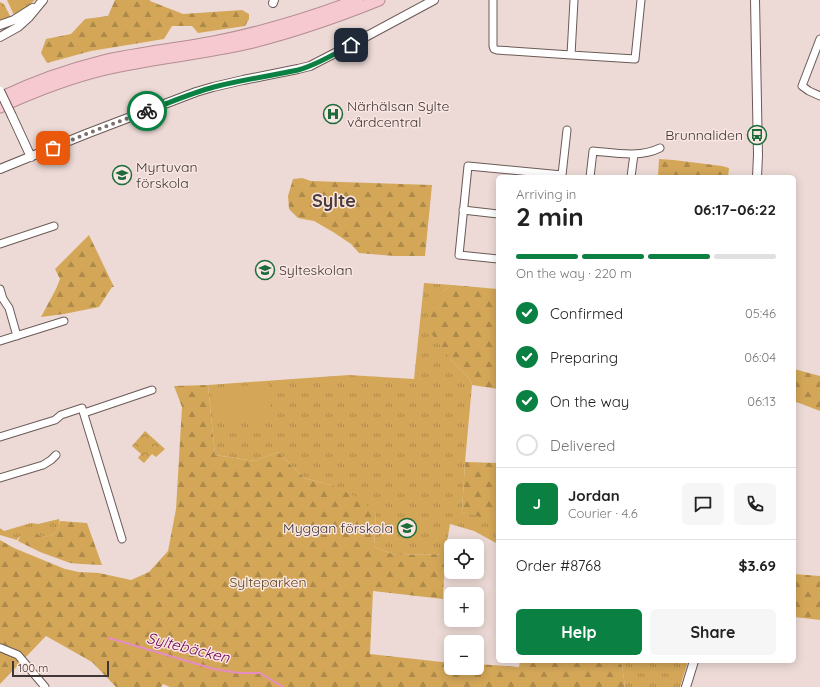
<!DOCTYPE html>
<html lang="en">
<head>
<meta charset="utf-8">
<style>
	:root { --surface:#fff; --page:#f6f6f6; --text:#222; --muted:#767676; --line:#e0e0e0; --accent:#0b8043 }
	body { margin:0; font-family:Quicksand,sans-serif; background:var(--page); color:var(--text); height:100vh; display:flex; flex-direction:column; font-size:15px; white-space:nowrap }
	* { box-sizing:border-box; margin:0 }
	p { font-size:13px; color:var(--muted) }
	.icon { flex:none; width:22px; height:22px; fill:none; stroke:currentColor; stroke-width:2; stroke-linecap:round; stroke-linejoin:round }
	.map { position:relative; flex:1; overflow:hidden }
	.sheet { position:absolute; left:496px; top:175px; width:300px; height:488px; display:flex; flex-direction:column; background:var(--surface); border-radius:6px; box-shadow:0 2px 10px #0003 }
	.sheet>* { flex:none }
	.tools { position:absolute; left:444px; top:539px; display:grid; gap:8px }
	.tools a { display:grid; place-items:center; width:40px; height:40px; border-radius:6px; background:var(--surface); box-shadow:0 2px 10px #0003; font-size:20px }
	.scale { position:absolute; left:12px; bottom:10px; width:97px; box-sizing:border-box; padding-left:4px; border:2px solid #3e3735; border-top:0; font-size:11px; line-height:14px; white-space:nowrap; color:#3e3735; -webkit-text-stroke:3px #fae7e3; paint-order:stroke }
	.pin { position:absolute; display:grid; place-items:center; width:34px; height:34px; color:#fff; margin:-17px; border-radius:8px; box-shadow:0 2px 6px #0006 }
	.courier { position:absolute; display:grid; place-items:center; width:40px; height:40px; margin:-20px; border:3px solid #0b8043; border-radius:50%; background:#fff; color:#222; box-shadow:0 1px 5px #0007 }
	.summary em { font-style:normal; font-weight:700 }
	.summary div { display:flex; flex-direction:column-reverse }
	.summary { display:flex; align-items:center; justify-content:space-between; height:68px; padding:0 20px }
	h1 { font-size:26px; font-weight:700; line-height:30px }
	.bar { display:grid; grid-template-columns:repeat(4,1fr); gap:6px 4px; align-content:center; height:48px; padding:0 20px }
	.bar i { height:5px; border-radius:3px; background:var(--line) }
	.bar .current { background:var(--accent) }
	.bar p { grid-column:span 4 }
	.line { display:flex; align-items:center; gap:10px; padding:0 20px; border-top:1px solid var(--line) }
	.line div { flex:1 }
	.round { display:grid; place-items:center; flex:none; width:42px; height:42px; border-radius:6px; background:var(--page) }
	ol { padding:0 20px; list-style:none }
	li { display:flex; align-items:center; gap:12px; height:44px }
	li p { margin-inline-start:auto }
	li .icon { padding:4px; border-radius:50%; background:var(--accent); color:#fff; stroke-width:4 }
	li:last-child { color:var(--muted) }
	li i { width:22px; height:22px; border:2px solid var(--line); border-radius:50% }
	.button { display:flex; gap:8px; margin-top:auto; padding:8px 20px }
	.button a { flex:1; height:46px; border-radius:6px; background:var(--accent); color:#fff; font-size:16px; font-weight:700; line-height:46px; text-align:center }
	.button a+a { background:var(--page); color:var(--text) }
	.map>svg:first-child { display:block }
	.grass { fill:url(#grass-tufts) }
	.forest { fill:url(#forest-firs) }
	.park { fill:url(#park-crowns) }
	.pitch { fill:#d4a758 }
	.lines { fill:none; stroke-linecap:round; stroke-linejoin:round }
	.stream { stroke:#e68cc3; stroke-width:2 }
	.minor-casing { stroke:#6b5a57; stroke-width:9 }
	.tertiary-casing { stroke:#6b5a57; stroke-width:10 }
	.trunk-casing { stroke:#b48d93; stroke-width:13 }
	.minor { stroke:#fff; stroke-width:7 }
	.tertiary { stroke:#fff; stroke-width:8 }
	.trunk { stroke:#f6c8d0; stroke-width:11 }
	.tertiary-bridge-casing { stroke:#6b5a57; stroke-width:10; stroke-linecap:butt }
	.tertiary-bridge { stroke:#fff; stroke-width:8 }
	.done { stroke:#7b706d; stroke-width:4; stroke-dasharray:0 7.2 }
	.route { stroke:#0b8043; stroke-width:5 }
	.labels { text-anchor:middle; stroke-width:3; stroke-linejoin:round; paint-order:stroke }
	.poi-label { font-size:14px; fill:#3e3735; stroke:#fae7e3; text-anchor:start }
	.park-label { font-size:14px; fill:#5a441c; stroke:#fae7e3 }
	.water-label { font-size:15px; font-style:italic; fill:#730155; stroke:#fae7e3 }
	.district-label { font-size:18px; font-weight:bold; fill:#4b3d39; stroke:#fae7e3 }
</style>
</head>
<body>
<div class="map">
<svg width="820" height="687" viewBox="0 0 820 687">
	<defs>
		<pattern id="grass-tufts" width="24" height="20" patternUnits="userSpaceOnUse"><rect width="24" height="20" fill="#d4a758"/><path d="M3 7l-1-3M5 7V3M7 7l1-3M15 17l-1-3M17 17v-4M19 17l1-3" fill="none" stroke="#ad894a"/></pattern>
		<pattern id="forest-firs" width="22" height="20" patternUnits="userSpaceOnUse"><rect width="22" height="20" fill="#d4a758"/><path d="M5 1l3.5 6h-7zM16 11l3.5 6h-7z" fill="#ad894a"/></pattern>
		<pattern id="park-crowns" width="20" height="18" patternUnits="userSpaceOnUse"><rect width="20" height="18" fill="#d4a758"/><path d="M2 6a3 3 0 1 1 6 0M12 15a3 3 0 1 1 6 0" fill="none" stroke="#ad894a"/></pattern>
	</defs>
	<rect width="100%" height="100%" fill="#eddad6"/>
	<path class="grass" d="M7,0h28l-7,6 -14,9z
		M0,2l4,2 7,14 -7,2 -4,1z
		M424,283l28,2 -9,6 7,68 19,19 3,7 -7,77 -3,50 36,8v-1v25l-24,-13 -24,-7 -5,30 -50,1 -21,-8 2,-33 -46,-29 -26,-7 -26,-26 -23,9 -40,-6 -7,-70 141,-10 65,4z
		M59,519c3,10 -7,20 -18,17 -3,-1 -5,-3 -8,-4 -7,0 -10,2 -15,6l-1,2 -17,-5v-7l4,3 27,-8 7,1z
		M617,661h71l-8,26h-55l-3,-22z"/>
	<path class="forest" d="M115,0h35v1l33,13 59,-4 7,4v5l-4,7 -47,7 -6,-7h-20l-8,13 -73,12 -44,12 -6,-10 5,-14 25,-5 14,-15 23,-3z
		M659,159l15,1 48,6 7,2 -1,9h-70z
		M302,178l9,3 121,4 -7,71h-31l-35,-3 -8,-9 -18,-12 -19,-11 -16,-3 -9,-9 -1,-13 5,-17z
		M89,235l25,52h-2l-13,20 -35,7 -23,3 15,-28 4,-10 -5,-10z
		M452,285l46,4v100l-26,-4 -3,-7 -19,-19 -19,-26 -2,-14 7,-20 7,-8z
		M794,369l26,7v35l-26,-10z
		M208,385l7,70 40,6 23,-9 26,26 26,7 31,14 15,15 -2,33 21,8 50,-1 -2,45 -70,-8 -3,63 81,9v5h26v-4l42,3 1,-6h97l5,4 3,22h-455l-7,-3 -2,3h-45l-24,-25 -46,-26 -46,48v-144l14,8 51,21 14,3 20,1 32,7 18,-8 19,-21 8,-42 6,-102 -8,-21z
		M465,462l33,1v57l-11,-1 -25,-7z
		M60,521l27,2 15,42 -21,-1 -11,-1 -30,-11 -22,-11c2,-7 8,-10 16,-9 3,1 5,4 8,4 11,2 17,-5 18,-15z
		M794,574l26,2v44l-26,-3z"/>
	<path class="park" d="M145,431l20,18 -9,8 -4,-3 -8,9 -6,-5 3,-4 -9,-8z"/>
	<path class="pitch" d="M269,384l2,34 -58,4 -2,-34z"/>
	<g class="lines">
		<path class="stream" d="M109,638l105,31 25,4h21l23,14"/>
		<defs>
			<path id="minor" d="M493,0v46l1,3 3,1 74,5 64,4 6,-59
				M820,39l-18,47 7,5 11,5
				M571,55l3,-55
				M590,177l3,-26c22,2 47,7 67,-3
				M631,177l3,-23
				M463,210l35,4
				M0,244l54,-18
				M498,259l-39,-4 9,-89 94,9 5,-45
				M0,289l3,10 6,9 8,28
				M0,341l64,-20
				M84,413l68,-23
				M0,437l55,-17 6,-5 21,-7 40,131
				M0,478l43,-13 8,-5 5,-5
				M1,648l17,7 27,32"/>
			<path id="tertiary" d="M755,0l3,155 -1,22
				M273,3l1,-3
				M0,25l14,-5 19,-12
				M0,37l18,-10 11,-10 14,-17
				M12,116l19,41
				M0,169l86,-35 110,-42 17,-5 30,-7 55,-11 12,-3 31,-16 93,-50
				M686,687l8,-26"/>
			<path id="trunk" d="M0,98c33,-16 67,-28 103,-37 36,-8 74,-12 111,-19 49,-10 96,-24 143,-42
				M0,107c35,-16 68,-29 106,-38 47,-11 96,-15 143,-26 45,-11 88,-26 130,-43"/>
		</defs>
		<use href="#minor" class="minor-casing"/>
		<use href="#tertiary" class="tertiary-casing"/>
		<use href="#trunk" class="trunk-casing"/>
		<use href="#minor" class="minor"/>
		<use href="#tertiary" class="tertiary"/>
		<use href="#trunk" class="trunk"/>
		<defs>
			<path id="tertiary-bridge" d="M0,91l12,25"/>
		</defs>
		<use href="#tertiary-bridge" class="tertiary-bridge-casing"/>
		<use href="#tertiary-bridge" class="tertiary-bridge"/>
	</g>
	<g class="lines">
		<path class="done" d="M53,148l33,-14 61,-23"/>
		<path class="route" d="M147,111c22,-8 44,-18 67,-24 27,-7 56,-11 84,-17 19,-5 36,-16 53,-25"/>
	</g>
	<defs>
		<symbol id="hospital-ring" viewBox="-11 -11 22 22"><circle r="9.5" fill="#fae7e3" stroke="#1b6b3b" stroke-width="1.5"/><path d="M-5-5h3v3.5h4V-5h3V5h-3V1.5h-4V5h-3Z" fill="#1b6b3b"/></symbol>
		<symbol id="bus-ring" viewBox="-11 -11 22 22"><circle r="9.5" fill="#fae7e3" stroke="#1b6b3b" stroke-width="1.5"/><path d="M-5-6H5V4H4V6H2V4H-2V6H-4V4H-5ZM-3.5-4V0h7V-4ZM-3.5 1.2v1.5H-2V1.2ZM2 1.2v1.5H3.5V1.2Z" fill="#1b6b3b"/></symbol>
		<symbol id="school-ring" viewBox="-11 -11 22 22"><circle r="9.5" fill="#fae7e3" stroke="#1b6b3b" stroke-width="1.5"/><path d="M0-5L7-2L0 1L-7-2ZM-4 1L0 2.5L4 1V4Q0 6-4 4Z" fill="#1b6b3b"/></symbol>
	</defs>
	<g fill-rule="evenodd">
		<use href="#hospital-ring" x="322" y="103" width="22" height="22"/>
		<use href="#bus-ring" x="746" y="124" width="22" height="22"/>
		<use href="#school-ring" x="111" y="164" width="22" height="22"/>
		<use href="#school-ring" x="254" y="259" width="22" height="22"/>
		<use href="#school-ring" x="396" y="517" width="22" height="22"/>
	</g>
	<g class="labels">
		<g class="poi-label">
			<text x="347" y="111">Närhälsan Sylte<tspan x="347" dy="16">vårdcentral</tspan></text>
			<text x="743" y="140" text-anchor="end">Brunnaliden</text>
			<text x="136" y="172">Myrtuvan<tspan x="136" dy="16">förskola</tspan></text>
			<text x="279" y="275">Sylteskolan</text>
			<text x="393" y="533" text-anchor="end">Myggan förskola</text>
		</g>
		<g class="park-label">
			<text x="268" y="587">Sylteparken</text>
		</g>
		<g class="water-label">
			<text transform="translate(188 648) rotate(14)" y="5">Syltebäcken</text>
		</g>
		<g class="district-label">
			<text x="334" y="207">Sylte</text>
		</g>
	</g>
</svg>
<div class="tools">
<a><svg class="icon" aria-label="locate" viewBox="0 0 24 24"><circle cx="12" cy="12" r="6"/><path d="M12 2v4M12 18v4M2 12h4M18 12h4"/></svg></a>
<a>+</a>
<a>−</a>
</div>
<div class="scale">100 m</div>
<div class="pin" style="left:53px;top:148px;background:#ea580c"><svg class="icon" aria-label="bag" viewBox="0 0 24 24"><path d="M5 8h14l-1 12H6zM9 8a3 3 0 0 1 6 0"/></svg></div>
<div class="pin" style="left:351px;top:45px;background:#1f2937"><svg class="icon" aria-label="home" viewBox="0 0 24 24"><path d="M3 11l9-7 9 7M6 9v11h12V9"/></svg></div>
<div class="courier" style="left:147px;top:111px"><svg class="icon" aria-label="bike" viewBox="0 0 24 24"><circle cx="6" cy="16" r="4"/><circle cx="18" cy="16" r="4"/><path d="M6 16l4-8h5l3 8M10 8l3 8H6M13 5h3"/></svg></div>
<section class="sheet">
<div class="summary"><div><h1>2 min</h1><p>Arriving in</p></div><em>06:17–06:22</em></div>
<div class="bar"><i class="current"></i><i class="current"></i><i class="current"></i><i></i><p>On the way · 220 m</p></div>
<ol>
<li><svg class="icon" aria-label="check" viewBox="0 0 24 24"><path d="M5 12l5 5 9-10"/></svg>Confirmed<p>05:46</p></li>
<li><svg class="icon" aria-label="check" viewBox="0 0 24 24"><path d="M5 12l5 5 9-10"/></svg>Preparing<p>06:04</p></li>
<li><svg class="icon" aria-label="check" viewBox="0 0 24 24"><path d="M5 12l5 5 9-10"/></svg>On the way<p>06:13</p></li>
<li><i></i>Delivered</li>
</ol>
<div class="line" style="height:72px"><b class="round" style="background:var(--accent);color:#fff">J</b><div><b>Jordan</b><p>Courier · 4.6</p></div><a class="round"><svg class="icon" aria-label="chat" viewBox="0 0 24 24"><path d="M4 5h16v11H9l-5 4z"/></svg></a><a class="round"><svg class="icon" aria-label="phone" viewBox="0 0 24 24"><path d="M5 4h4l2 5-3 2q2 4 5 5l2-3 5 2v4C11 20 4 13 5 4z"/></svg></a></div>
<div class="line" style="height:52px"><div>Order #8768</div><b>$3.69</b></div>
<div class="button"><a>Help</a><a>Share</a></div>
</section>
</div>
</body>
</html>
